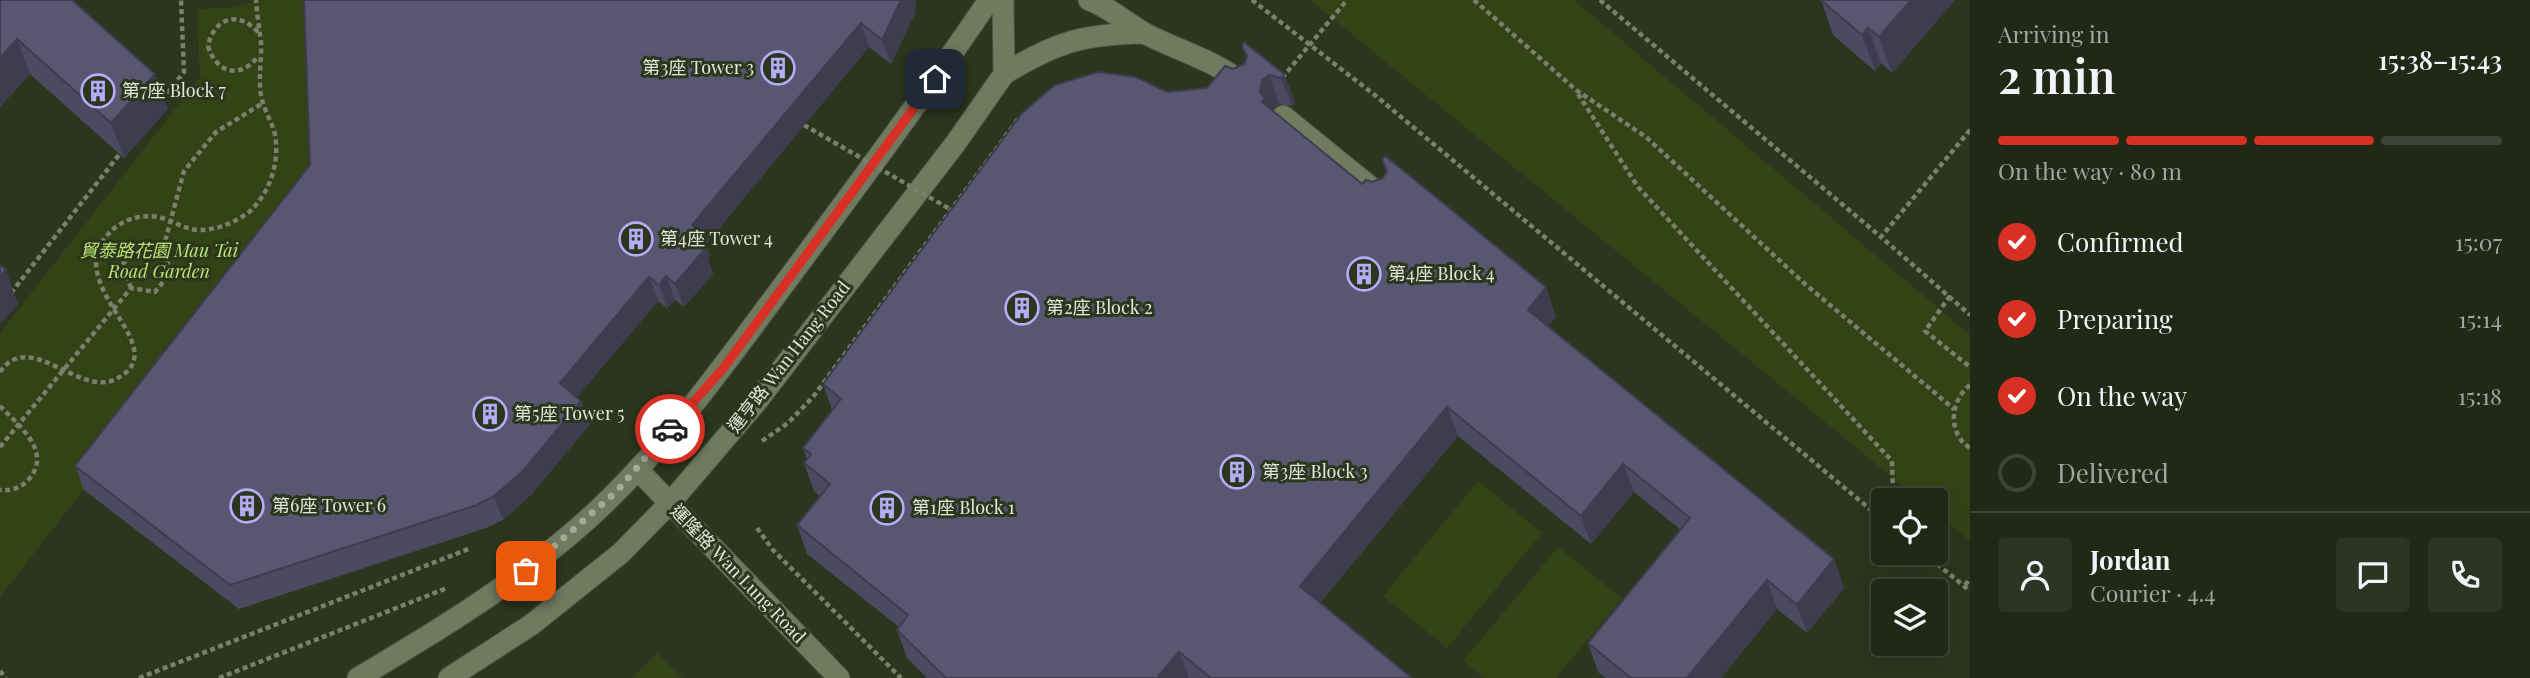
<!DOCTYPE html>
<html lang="en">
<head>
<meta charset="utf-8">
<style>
	:root { --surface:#212816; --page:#2d3423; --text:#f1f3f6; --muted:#a2a6a1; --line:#3e4435; --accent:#d93025 }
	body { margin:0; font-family:"Playfair Display","Noto Sans TC",serif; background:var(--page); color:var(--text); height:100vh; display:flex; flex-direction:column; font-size:26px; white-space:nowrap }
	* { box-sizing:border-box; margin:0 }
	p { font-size:23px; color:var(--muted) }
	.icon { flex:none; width:38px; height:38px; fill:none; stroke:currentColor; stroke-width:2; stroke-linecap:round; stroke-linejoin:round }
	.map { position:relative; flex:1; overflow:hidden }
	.details { display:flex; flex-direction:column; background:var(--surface); width:560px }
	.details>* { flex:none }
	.fabs { position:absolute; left:1871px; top:488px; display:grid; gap:14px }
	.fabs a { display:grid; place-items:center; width:77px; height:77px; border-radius:7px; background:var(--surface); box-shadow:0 7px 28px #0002,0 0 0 2px var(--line); font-size:35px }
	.pin { position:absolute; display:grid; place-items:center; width:60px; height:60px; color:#fff; margin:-30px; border-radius:14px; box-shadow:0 4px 10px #0006 }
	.courier { position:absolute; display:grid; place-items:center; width:70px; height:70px; margin:-35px; border:5px solid #d93025; border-radius:50%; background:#fff; color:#222; box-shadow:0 2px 9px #0007 }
	.head em { font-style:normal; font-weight:600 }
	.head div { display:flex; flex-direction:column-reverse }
	.head { display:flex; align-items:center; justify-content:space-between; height:119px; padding:0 28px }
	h1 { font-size:46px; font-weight:600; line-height:52px }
	.bar { display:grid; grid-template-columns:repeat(4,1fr); gap:10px 7px; align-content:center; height:84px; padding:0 28px }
	.bar i { height:9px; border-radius:5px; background:var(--line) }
	.bar .active { background:var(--accent) }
	.bar p { grid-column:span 4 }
	.line { display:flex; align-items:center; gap:18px; padding:0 28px; border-top:2px solid var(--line) }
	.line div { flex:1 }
	.round { display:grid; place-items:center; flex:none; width:74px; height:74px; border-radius:7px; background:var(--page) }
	ol { padding:0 28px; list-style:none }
	li { display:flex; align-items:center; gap:21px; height:77px }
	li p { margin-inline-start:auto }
	li .icon { padding:7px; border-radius:50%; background:var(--accent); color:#fff; stroke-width:4 }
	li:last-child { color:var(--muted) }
	li i { width:38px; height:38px; border:4px solid var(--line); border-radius:50% }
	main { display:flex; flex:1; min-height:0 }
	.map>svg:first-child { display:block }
	.green { fill:#334316 }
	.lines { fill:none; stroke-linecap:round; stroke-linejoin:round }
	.minor-casing { stroke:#4a523d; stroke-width:23 }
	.path { stroke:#79816d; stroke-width:4.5; stroke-dasharray:5 3.5; stroke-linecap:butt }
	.minor { stroke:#6f7a5f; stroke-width:21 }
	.path-bridge { stroke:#79816d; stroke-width:4.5; stroke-dasharray:5 3.5; stroke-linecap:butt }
	.wall { fill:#4c4a60 }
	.shaded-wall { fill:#3e3c4e }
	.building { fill:#585670; stroke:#3e3c4e; stroke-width:2 }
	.done { stroke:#a2aa98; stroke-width:7; stroke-dasharray:0 12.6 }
	.route { stroke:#d93025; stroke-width:9 }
	.labels { text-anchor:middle; stroke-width:6; stroke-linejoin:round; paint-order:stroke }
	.poi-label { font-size:18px; fill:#e1e8d9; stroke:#2c361e; text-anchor:start }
	.park-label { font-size:18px; font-style:italic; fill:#bbe671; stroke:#2c361e }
	.street-label { font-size:18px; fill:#e1e8d9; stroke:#2c361e }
</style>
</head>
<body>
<main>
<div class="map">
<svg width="1970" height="678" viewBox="0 0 1970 678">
	<rect width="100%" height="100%" fill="#2c361e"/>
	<path class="green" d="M263,0h49l6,189 -318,408v-264l200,-256 -3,-68 30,-1z
		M1310,0h264l396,335v206l-34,-28v-13h-16z
		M1478,481l64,52 -95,115 -64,-52z
		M1558,547l64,51 -66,80h-72l-21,-17z
		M658,653l24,25h-50z"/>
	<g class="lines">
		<defs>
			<path id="minor" d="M1089,0c22,8 37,23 57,34 33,17 68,26 98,50
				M1004,74c52,-32 79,-40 140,-41
				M1283,116l101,82
				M638,470l201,208
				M358,678c81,-48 160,-96 230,-159 76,-69 136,-154 197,-236 69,-93 139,-187 204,-283
				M449,678l82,-53 90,-72 49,-50 88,-103 197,-256 49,-70 -1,-74"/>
		</defs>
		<use href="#minor" class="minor-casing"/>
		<path class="path" d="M1252,0l124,96 507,424
			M1474,0l102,90 70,47 159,147 149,125
			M1600,0l281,237
			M258,32c-20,-22 -44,-14 -50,14 8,27 33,34 50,10
			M1578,94l60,93 254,274 1,32
			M162,100l22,-28 -3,-72
			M1970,130l-89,107 89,78
			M131,288l-9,-23 16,-19 25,3
			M11,293l111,-142
			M1950,296l-25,35 45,36
			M0,372c30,-44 79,26 116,7 57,-29 -37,-81 -17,-131 11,-25 41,-38 66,-29 13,4 21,11 35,11 17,0 36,-8 49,-18 21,-19 31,-50 26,-77 -3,-14 -12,-26 -14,-40 -3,-18 1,-36 0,-53 -2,-14 -4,-28 -5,-42
			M1970,385c-20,16 -23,48 0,63
			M0,406c18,19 53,45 29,73 -8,9 -17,12 -29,11
			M762,441l26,-18 25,-26 206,-279
			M0,447l131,-159 24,4 16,-20 -8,-23 21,-78 32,-39 47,-29
			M757,528l16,22 128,128
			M1924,553l46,38
			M1965,585l5,-6
			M0,671l6,7
			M139,678l332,-130
			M219,678l228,-90"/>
		<use href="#minor" class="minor"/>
		<path class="path-bridge" d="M1282,78l65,-78
			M804,125l151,87"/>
	</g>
	<path class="wall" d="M0,0l168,109 -44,49 -94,-84 -30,33z
		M304,0h612l-1,13 -24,51 -22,-17 -163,197 4,13 -2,3 5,14 -29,33 -9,-7 -8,8 -9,-7 -81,96 4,4 9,23 -59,71 -28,25 -17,8 -247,81 -155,-119 -9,-24 235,-301z
		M1821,0h134l-63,73 -11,-10 -6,8 -42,-36z
		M1242,46l42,28 11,28 -3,4 -13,-2 -7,4v2l90,74 194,132 -8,10 286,233 10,29 -37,45 -30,-24 -56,69h-115l-8,-6 -10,-29 93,-113 -47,-38 -43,52 -133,-108 -138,167 92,75h-485l-20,-20 -10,-28 2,-3 -92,-73 -10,-29 23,-29 -6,-5 -10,-28 3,-4 -4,-11 29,-38 -9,-26 344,-292 40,-4 26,-19 11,-5 2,-7z"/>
	<path class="shaded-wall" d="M901,0h15l-1,13 -24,51 -9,-24z
		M1911,0h44l-63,73 -13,-36z
		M861,23l8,24 -163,197 4,13 -2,3 5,14 -29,33 -9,-23 20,-43 -3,-16z
		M1868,28l13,35 -6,8 -13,-36z
		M17,39l13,35 -30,33v-49z
		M155,74l13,35 -44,49 -13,-35z
		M1284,74l11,28 -3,4 -11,-28z
		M1269,75l10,29 -7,4 -1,8 -9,-14 -2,-10 2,-12z
		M6,270l12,35 -18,19v-48z
		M666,276l9,24 -8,8 -8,-23z
		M649,277l9,24 -89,106 -9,-24z
		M1546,287l10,29 -18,22 -10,-28z
		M581,401l9,23 -59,71 -28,25 -9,-24z
		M1447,407l11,29 -148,179 -10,-29z
		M1623,464l11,28 -43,52 -10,-28z
		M1834,559l10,29 -37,45 -10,-28z
		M1767,580l10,29 -56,69h-34z
		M1179,652l10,26h-32z"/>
	<path class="building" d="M0,0h72l83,74 -44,49 -94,-84 -17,19z
		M304,0h597l-19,40 -21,-17 -169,202 10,8 -7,8 9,9 -29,34 -9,-8 -7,9 -10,-8 -89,106 21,18 -58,70 -29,25 -17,9 -247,80 -155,-119 235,-301z
		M1821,0h90l-32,37 -11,-9 -6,7z
		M1244,42l40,32 -3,4 -12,-3 -7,5 -2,12 5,6 -3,4 100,82 4,-4 6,2 11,-4 4,-7 -5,-11 3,-4 30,24 131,107 -18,23 306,249 -37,46 -30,-25 -80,98h-56l-43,-35 102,-125 -67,-54 -42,52 -134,-109 -147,179 112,92h-201l-32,-26 -22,26h-211l-49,-48 11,-15 -111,-90 33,-41 -26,-21 7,-9 -8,-6 38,-49 -18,-15 199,-271 33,-28 43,-13 38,5 31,15 40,-4 18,-22 8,3 11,-5 3,-8 -5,-10z
		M0,265l6,5 -6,6z"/>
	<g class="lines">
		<path class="done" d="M526,571l91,-80 53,-62"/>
		<path class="route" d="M670,429l55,-63 210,-287"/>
	</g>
	<defs>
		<symbol id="building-ring" viewBox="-11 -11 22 22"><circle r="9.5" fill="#2c361e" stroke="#b6acf8" stroke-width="1.5"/><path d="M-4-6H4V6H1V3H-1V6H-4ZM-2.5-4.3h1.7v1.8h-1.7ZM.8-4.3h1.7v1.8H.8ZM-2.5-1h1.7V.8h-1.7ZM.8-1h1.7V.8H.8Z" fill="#b6acf8"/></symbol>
	</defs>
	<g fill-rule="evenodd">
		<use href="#building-ring" x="759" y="49" width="38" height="38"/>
		<use href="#building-ring" x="79" y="72" width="38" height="38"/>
		<use href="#building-ring" x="617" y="220" width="38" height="38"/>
		<use href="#building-ring" x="1345" y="255" width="38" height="38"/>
		<use href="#building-ring" x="1003" y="289" width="38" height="38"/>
		<use href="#building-ring" x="471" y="395" width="38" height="38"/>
		<use href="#building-ring" x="1218" y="453" width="38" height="38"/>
		<use href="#building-ring" x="228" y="487" width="38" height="38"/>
		<use href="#building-ring" x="868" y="489" width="38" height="38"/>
	</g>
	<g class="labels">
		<g class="poi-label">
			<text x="754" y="74" text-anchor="end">第3座 Tower 3</text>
			<text x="122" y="97">第7座 Block 7</text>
			<text x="660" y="245">第4座 Tower 4</text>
			<text x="1388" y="280">第4座 Block 4</text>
			<text x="1046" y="314">第2座 Block 2</text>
			<text x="514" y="420">第5座 Tower 5</text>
			<text x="1262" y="478">第3座 Block 3</text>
			<text x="272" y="512">第6座 Tower 6</text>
			<text x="912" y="514">第1座 Block 1</text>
		</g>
		<g class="park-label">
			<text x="159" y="257">貿泰路花園 Mau Tai<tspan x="159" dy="21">Road Garden</tspan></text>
		</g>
		<g class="street-label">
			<text transform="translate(789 357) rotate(-52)" y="6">運亨路 Wan Hang Road</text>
			<text transform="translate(738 574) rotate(46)" y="6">運隆路 Wan Lung Road</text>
		</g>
	</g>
</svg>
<div class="fabs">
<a><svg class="icon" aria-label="locate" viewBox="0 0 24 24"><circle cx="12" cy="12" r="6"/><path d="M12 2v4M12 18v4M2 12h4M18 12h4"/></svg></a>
<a><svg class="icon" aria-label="layers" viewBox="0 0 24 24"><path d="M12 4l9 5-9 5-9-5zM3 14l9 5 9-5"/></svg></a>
</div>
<div class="pin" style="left:526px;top:571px;background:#ea580c"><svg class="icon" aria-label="bag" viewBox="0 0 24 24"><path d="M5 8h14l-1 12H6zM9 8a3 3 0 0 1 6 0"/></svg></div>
<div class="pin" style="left:935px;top:79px;background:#1f2937"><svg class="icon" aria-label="home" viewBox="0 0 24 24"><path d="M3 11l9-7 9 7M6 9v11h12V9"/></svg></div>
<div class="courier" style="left:670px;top:429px"><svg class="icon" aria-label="car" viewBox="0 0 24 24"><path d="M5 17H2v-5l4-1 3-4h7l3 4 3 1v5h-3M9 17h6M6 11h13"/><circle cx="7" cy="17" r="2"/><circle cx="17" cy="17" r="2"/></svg></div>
</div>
<section class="details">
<div class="head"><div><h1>2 min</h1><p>Arriving in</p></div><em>15:38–15:43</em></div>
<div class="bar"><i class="active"></i><i class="active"></i><i class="active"></i><i></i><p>On the way · 80 m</p></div>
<ol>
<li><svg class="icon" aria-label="check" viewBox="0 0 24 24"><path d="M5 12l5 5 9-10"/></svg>Confirmed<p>15:07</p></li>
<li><svg class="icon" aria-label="check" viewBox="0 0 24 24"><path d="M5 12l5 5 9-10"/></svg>Preparing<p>15:14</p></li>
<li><svg class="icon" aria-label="check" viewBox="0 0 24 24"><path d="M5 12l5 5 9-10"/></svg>On the way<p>15:18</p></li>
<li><i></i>Delivered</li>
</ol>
<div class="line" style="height:126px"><a class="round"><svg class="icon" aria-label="person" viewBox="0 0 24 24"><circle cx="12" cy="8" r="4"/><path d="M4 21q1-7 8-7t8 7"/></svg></a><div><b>Jordan</b><p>Courier · 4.4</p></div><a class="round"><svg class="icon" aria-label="chat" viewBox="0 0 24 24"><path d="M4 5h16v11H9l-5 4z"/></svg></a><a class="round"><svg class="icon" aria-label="phone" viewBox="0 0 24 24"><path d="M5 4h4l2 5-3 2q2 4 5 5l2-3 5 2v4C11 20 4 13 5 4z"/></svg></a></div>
</section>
</main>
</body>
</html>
